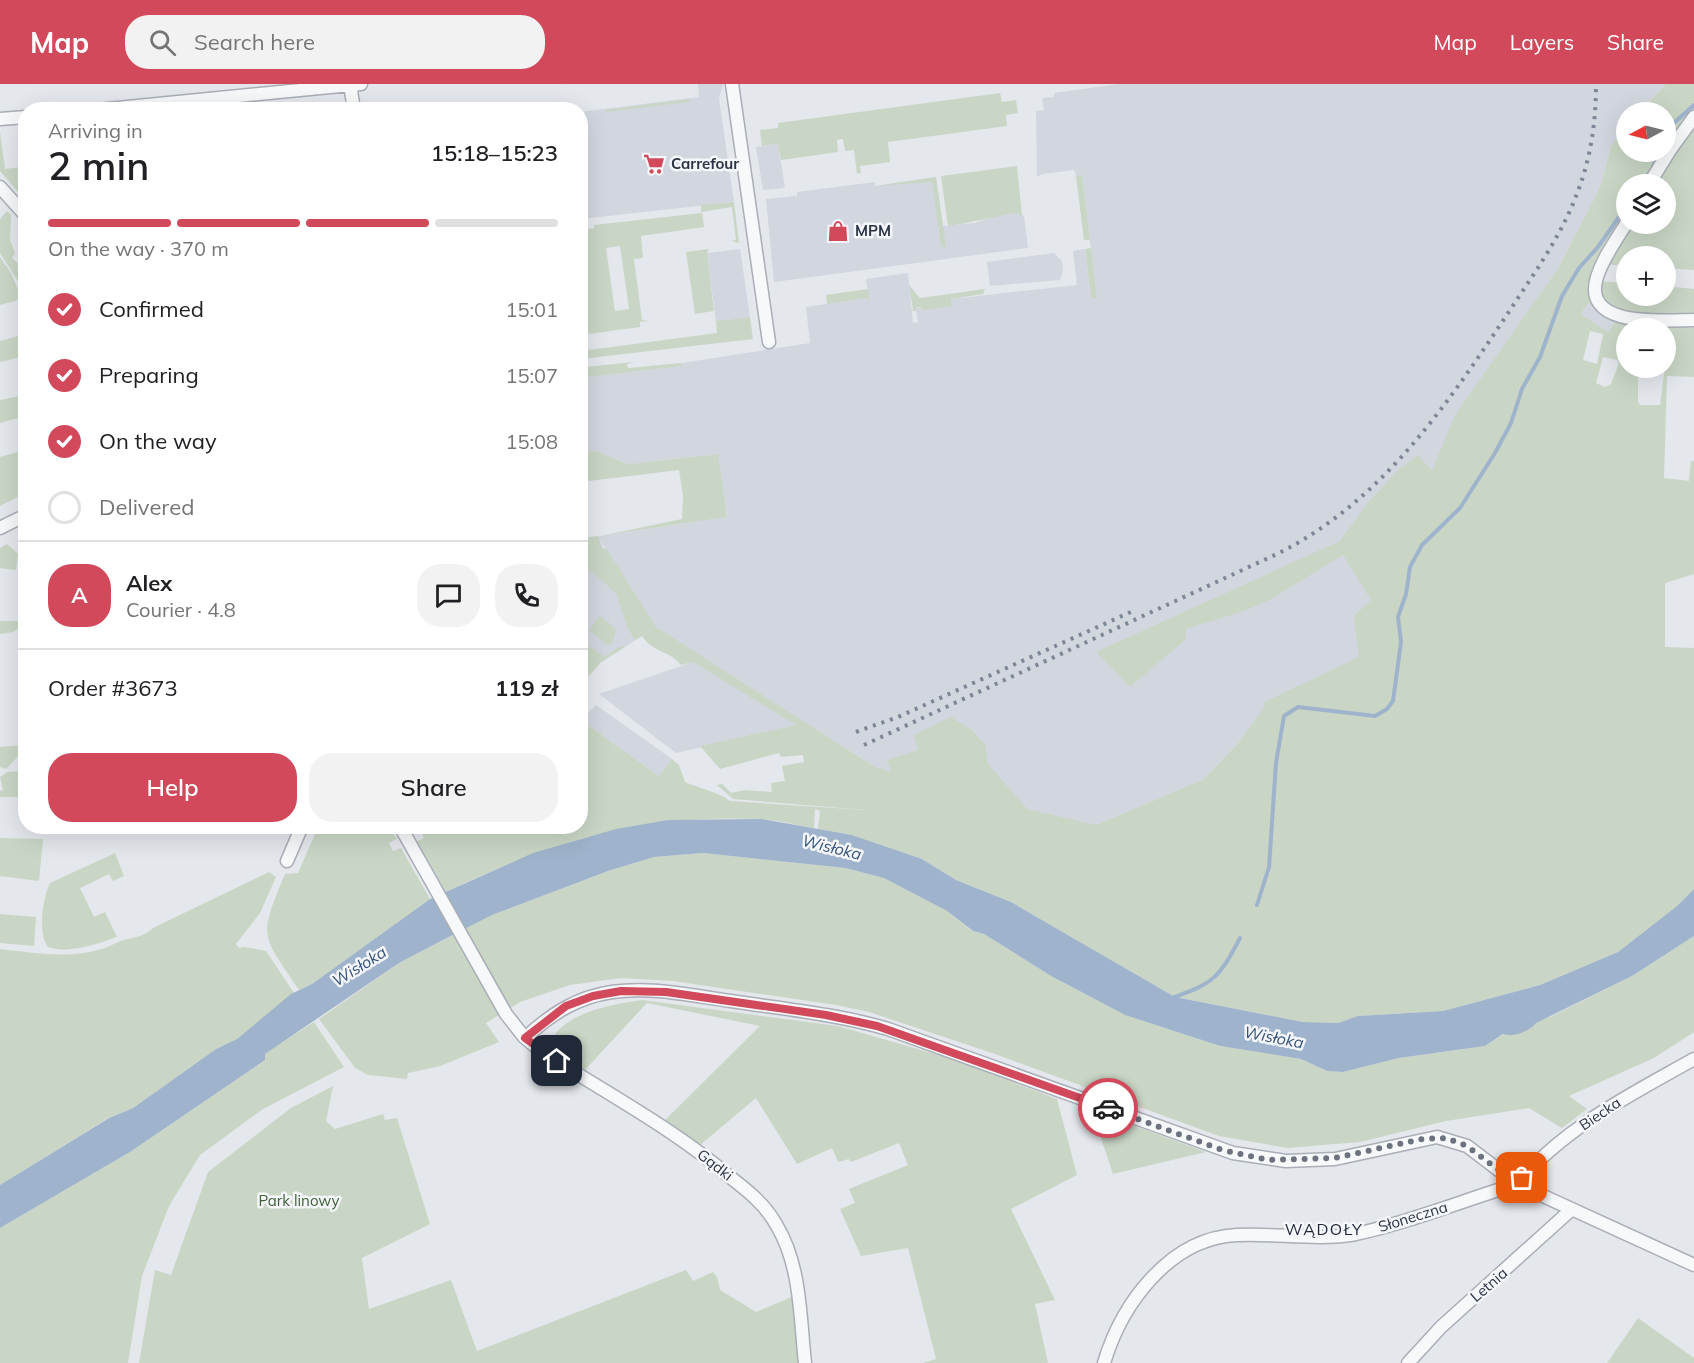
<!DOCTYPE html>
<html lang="en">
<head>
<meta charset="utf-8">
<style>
	:root { --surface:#fff; --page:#f2f2f2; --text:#202124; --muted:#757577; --line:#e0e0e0; --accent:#d1495b }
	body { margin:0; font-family:Mulish,sans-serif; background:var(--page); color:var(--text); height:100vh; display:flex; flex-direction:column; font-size:22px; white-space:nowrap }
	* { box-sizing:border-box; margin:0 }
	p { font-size:20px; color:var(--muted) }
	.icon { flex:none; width:33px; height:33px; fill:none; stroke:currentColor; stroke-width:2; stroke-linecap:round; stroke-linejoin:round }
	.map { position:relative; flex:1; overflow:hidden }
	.side { position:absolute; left:18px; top:18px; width:570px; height:732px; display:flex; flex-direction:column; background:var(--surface); border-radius:24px; box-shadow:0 6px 24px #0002 }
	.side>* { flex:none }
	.needle { width:39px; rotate:263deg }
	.buttons { position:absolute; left:1616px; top:18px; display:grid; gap:12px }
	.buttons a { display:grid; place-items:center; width:60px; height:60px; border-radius:50%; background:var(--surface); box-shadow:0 6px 24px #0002; font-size:30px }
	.pin { position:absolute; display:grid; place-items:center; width:51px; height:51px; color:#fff; margin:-26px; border-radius:12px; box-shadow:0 3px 9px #0006 }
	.courier { position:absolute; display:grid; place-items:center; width:60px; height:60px; margin:-30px; border:4px solid #d1495b; border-radius:50%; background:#fff; color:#222; box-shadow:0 2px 8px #0007 }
	.headline em { font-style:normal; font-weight:600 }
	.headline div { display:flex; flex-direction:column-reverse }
	.headline { display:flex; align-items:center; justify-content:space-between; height:102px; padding:0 30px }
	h1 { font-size:39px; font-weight:600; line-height:45px }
	.bar { display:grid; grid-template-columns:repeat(4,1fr); gap:9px 6px; align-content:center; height:72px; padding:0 30px }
	.bar i { height:8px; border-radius:4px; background:var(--line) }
	.bar .current { background:var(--accent) }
	.bar p { grid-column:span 4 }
	.line { display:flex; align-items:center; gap:15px; padding:0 30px; border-top:2px solid var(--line) }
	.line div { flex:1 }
	.round { display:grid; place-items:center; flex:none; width:63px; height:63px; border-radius:24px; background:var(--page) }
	ol { padding:0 30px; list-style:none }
	li { display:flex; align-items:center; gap:18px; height:66px }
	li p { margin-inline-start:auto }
	li .icon { padding:6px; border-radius:50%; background:var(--accent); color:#fff; stroke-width:4 }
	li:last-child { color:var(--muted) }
	li i { width:33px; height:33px; border:3px solid var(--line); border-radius:50% }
	.button { display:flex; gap:12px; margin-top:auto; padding:12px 30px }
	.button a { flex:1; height:69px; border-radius:24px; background:var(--accent); color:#fff; font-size:24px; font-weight:600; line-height:69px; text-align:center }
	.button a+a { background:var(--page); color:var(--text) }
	header { display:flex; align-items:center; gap:36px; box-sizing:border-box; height:84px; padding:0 30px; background:var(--accent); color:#fff }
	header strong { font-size:28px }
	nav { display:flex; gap:33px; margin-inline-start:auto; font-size:21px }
	.search { width:420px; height:54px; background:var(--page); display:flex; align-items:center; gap:15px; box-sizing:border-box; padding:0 21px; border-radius:24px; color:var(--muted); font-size:22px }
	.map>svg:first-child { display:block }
	.built { fill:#d2d6de }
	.green { fill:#c9d6c5; fill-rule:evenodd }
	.water { fill:#9fb4cc }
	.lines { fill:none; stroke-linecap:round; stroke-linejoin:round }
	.stream { stroke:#9fb4cc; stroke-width:4 }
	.street-casing { stroke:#a9aeb7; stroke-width:15 }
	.street { stroke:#f7f8fa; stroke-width:12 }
	.rail { stroke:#7d8696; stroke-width:4; stroke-dasharray:3 6; stroke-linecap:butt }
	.done { stroke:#6c737f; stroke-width:6; stroke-dasharray:0 10.8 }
	.route { stroke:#d1495b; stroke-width:8 }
	.labels { text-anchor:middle; stroke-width:5; stroke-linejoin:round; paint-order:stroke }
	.poi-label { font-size:15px; font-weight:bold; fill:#2b3445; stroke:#f4f6f9; text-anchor:start }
	.street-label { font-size:15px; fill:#2b3445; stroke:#f4f6f9 }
	.park-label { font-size:15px; fill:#3f6138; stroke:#f4f6f9 }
	.water-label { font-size:16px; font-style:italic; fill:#34527a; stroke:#f4f6f9 }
	.neighbourhood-label { font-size:16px; letter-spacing:1.5px; fill:#1d2536; stroke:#f4f6f9 }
</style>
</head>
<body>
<header>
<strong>Map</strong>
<div class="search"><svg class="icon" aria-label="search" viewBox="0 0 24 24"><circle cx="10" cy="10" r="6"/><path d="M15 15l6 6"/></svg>Search here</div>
<nav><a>Map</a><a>Layers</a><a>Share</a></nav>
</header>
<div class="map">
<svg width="1694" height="1279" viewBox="0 0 1694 1279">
	<rect width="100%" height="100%" fill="#e4e7ec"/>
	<path class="built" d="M698,0h25l-4,14 15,104 -153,17 -1,-107 119,-15z
		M1119,0h547l-26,28h-14v16l-15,18 -10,39 -42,82 -33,49 -146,288 -1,44 -114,60 -27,35 -34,36 -108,46 -92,-11 -129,-47 -220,-140 -56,-89 43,98 -41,26 -10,12 -10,-9v-126l146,-22 -10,-63 -89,10 -32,-13 -15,1v-63l7,-2 -1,-10 95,-11v-3l128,-20 -4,-36 62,-9 1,4 -3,-23 42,-6 5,50 5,-1 -2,-14 36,-2 -1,-7 126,-14 -4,-34 12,-2 6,49h6l-15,-123 -6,1 -2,-6 -32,4 -5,3 -1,-66 8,-1 -2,-12 12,-1v-4z
		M778,60l7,44 -22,2 -7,-43z
		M936,93l7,49 32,-3 22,-8 20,-2 7,3 4,32 -254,34 -8,-83 31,-3v-4l78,-10v4z
		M740,165l10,68 -34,4 -9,-68z
		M1054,169l8,8 1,9 -3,10 -70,6 -3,-24z
		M1588,219l27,17 -7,12 -27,-18z
		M693,578l35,20 68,43 -120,28 -77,-59z
		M596,621l76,54 -13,17 -78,-56z"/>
	<path class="green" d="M1666,0h28v30l-48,70h-20v34l-22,38 -7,51 91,16v5h6v49l-27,-1 -3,102 25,3 2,-20h3v113l-29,9v64l29,1v241l-17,17 -59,46 -78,33 -97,26 -85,5 -20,7 -35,-1 -128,-25 -164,-95 -55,-22 -34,-21 -70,-24 -34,-6 2,-18 -5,-2 -1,19c-18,-3 -36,-8 -54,-9 -118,-5 -209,22 -314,73l-29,-51 7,-3 -4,-9 -8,3 -3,-5 171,-1 1,-106 78,56 13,-17 7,6 6,17c16,7 31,9 45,19l135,9 -132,-11 -16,-14 5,-1 9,9 14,-3 27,2 -1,-9 14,-2 -3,-15 22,-4 -1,-7 -22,2 -2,-4 -59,16 -20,-23 96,-21 -103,-63 -12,3c-12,-15 -28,-12 -39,-29l-7,4 -8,-13 -11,-34 -25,-22 -10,2v-35l17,-2 4,13 4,-1 50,79 219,140 16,5 -4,-12 31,-10 -4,-15 37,-18 22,14 12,14 3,19 39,45 69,16 108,-46 34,-36 26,-35v-6l95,-45 -5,-41 17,-16 -28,-45 -72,44 -27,12 -58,18 -1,11 -55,47 -34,-35 244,-111 27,-37 31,-34 20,-15 14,16 23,-56 104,-148 42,-82 10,-39 15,-18v24h39v-40h-25zM1588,219l27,17 -7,12 -27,-18zM1626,244h39v17h3l-8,60h-20l-2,-3v-34h-12zM1590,247l13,3 -6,30 -14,-4zM1603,273l14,3 2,3 -8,21 -6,3 -9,-4z
		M1000,9l2,9 14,-2 2,13 -12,2 1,11 -119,16 2,20 -30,4 1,7 -4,1 -3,-24 -9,1 -2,-12 -6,1 1,12 -57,8 -3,-16 -16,2 -2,-16 18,-2v-5z
		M690,15l-1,3 -83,10v-2z
		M1694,37v149l-29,-2v-12h-39v10l-21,-2 24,-40h36v-40h-12z
		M0,47l5,38 16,-2 1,6h3v27l-25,-29z
		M1017,82l5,50 -5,-3c-24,3 -45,10 -69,13l-7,-50z
		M1082,91l8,65h-6l-8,-64z
		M936,93l10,70h-5l-9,-65 -57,4z
		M734,118l5,41 -8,-2 5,-1 -4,-33 -31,5v-7z
		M7,127l4,4 -1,25 5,13 -3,5 13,12v8l-7,3 -18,-28v-34z
		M702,129l2,14 -63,9 2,22 -9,1 8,61 7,1 -9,1v5l-59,8v-105l13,-2v-3zM620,162l9,63 -14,2 -9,-63z
		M1091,164l6,50h-6l-6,-49z
		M709,165l-2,4 7,58 -19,3 -9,-62z
		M0,173l11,16 11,26 -22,6z
		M1598,197l28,2v13h39v-10l29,3v28h-48l-43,-12z
		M909,201l11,13 65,-9 -2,5 -32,5 1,7 -29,4 -3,-3 -4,1v3h-6l3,-1z
		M868,205l1,13 -2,-4 -40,6 -1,-9z
		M750,233l3,22 -172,20v-8l136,-18 -1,-12z
		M25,250v22l-25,6v-21z
		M634,278l-7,2 1,4 54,-5 1,3 -96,11 -1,-10z
		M25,311v21l-25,7v-23z
		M25,366v43l-25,13v-49z
		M596,367l32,13 90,-10 9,63 -127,19 82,-17 1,-23 -4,-26 -98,12v-30z
		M7,460l11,10 -2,16 -16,-2v-20z
		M600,532l16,13 -4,16h-5l-18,-15z
		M0,537h25v3l-12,8 -13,2z
		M586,560l19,13 15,-11 5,1 -24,15 -18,20 -2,-2v-32z
		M25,661v4l-19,20 -6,-2v-20z
		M25,687v26h-25v-6l3,-1 -3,-13 7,-5z
		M318,743h61l-2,1 6,6h10l4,5 -8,4 4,8 8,-3 29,51 -118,85 -13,6c-38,-57 -41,-51 -14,-116l13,-1z
		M0,754l43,1 -4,42 -39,-5z
		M115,769l9,23 -11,5 -4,-7 -29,14 14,29 11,-5 12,25c-20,7 -48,17 -69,10 -11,-15 -5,-49 2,-64z
		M703,769l142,15 39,10 63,33 25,20 12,3 67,42 74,39 95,31 81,13 26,12 16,1 56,-14 86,-12 19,-12 50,-19 78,-39 62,-40v96l-40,26 -85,38 18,13 -25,19 -33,-20 -83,13 -86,21 -73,6 -68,-12 -224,-82 -126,-42 -33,-7 -163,-24 -52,-3 -51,7 -50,17 -34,21 13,19 -59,24 -32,7 -1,6 -39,-4 -13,-7 -36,-49 80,-56 93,-48 116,-44 46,-14z
		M269,788l7,5 -16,36 -24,31 3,4 6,-1 21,4 28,42 -57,46 -21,10 -83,59 -25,10 -108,67v-236c35,4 68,10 102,0 8,-2 14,-7 22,-9 11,-3 19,-3 29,-12z
		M0,830l36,3 -2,29 -34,-3z
		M642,916l196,26 111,32 108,41 20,76 -66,34 44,91 -20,4 13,59h-125l13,-4 -28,-111 -47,8 -21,-47 15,-6 -6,-14 59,-24 -9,-22 -48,19 -2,-3 -11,3 -6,-14 -35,16 -41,-66 -56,47 -36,-24 96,-95 -113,-23 -64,69 -36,-23c12,-37 63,-44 95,-49z
		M314,938l30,45 -81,42 -63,46 -31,51 -27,70 -14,87h-128v-135l130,-76 135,-92 -1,-6z
		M333,1002l-7,35 9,8 48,-15 2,6 12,-2 33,106 -68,34 7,51 82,-29 26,71 209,-81 7,11 20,-9 4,5 3,13 36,22 38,-16 5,67h-660l16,-93 16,5 37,-103 83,-64z
		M1093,1030l11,1 102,37 -93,22z
		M1638,1234l56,40v5h-87z"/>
	<path class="water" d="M762,735l90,16 70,24 34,21 55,22 164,95 128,25 35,1 20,-7 85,-5 97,-26 78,-33 59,-46 17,-17v47l-62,40 -96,47c-6,8 -23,15 -33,11l-18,12 -86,12 -56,14 -16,-1 -26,-12 -81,-13 -95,-31 -74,-39 -67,-42 -11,-3 -26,-20 -63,-33 -39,-10 -142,-15 -49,4 -46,14 -116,44 -49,25 -44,23 -134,91v6l-135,92 -130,76v-43l109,-67 24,-10 83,-59 21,-10 54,-45 21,-10 118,-85 103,-46 83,-24 52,-9z"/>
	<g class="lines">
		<path class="stream" d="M1665,47l29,-26
			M1640,100l13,-15 3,-17
			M1257,821l12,-38 7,-104 8,-47 14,-9 77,9 12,-7 6,-8 8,-59 -3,-25 8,-23 4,-27 12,-22 38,-37 35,-55 16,-30 11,-34 18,-32 22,-61 17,-28 19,-21 28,-40
			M1172,914c42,-15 47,-20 68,-60"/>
		<defs>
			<path id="street" d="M350,0l4,26
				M732,0l37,258
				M97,26l264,-26
				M0,35l26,-2
				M1649,100l21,-34 24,-33
				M0,103l26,29
				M1626,140c-10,16 -23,34 -29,53 -16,52 67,43 97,43
				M0,444l26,-13
				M400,742l106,188 18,23 17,14c63,41 132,77 189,126 18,14 36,28 47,49 24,40 23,92 28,137
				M287,777l15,-35
				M525,954c26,-24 52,-41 87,-46 39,-6 81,4 119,9 52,8 106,13 157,28l345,124 53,8 49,-2 102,-22 30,9 50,38c46,-56 115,-90 177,-125
				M1104,1279c18,-60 66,-125 133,-128 39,-2 81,6 119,-1 55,-12 108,-34 161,-50l177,81
				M1408,1279l33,-36 131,-118"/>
		</defs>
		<use href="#street" class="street-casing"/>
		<use href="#street" class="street"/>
		<path class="rail" d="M856,648l42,-15 235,-106
			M864,661l413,-191c105,-52 170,-149 233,-244 25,-38 52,-75 68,-119 13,-34 18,-70 18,-107"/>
	</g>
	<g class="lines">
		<path class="done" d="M1108,1024l114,42 46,10 67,-2 87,-19 24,-1 21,8 50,38 5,-6"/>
		<path class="route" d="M557,977l-32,-23 41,-32 27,-10 28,-5 45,1 160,23 51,11 231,82"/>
	</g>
	<defs>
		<symbol id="supermarket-bare" viewBox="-9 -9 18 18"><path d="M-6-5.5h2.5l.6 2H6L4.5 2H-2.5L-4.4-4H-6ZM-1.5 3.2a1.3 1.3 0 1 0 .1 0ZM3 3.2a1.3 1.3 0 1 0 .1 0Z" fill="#d1495b" stroke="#f4f6f9" stroke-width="2.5" paint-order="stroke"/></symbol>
		<symbol id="shop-bare" viewBox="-9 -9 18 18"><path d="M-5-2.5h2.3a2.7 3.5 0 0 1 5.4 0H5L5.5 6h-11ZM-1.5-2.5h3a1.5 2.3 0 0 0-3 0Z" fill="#d1495b" stroke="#f4f6f9" stroke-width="2.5" paint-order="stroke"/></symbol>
	</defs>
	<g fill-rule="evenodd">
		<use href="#supermarket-bare" x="639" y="65" width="30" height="30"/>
		<use href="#shop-bare" x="823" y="132" width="30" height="30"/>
	</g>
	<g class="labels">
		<g class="poi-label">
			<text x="671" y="85">Carrefour</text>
			<text x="855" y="152">MPM</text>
		</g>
		<g class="street-label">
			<text transform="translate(1600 1030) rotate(-34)" y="5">Biecka</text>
			<text transform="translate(715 1081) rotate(38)" y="5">Gądki</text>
			<text transform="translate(1413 1133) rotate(-17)" y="5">Słoneczna</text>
			<text transform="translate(1489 1201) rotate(-41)" y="5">Letnia</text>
		</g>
		<g class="park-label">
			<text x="299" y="1122">Park linowy</text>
		</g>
		<g class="water-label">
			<text transform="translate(832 763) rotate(14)" y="6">Wisłoka</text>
			<text transform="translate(359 882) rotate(-32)" y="6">Wisłoka</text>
			<text transform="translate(1274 953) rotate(11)" y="6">Wisłoka</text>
		</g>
		<g class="neighbourhood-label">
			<text x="1324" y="1151">WĄDOŁY</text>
		</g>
	</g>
</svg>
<div class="buttons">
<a><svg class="needle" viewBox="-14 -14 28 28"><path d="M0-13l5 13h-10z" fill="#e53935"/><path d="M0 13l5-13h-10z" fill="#757577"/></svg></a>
<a><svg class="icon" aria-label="layers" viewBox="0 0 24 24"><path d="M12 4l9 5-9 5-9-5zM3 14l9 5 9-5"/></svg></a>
<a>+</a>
<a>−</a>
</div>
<div class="pin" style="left:1522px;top:1094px;background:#ea580c"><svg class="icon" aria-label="bag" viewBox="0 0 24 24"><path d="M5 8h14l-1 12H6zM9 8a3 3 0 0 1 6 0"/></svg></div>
<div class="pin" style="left:557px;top:977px;background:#1f2937"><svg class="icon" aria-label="home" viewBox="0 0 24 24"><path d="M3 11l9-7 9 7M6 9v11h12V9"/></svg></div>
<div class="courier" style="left:1108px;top:1024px"><svg class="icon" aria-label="car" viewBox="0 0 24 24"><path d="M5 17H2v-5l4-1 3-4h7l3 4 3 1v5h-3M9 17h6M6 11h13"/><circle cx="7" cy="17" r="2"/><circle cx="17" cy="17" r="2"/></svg></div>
<section class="side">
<div class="headline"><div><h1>2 min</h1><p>Arriving in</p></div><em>15:18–15:23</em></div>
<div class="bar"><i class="current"></i><i class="current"></i><i class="current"></i><i></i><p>On the way · 370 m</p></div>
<ol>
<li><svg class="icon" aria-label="check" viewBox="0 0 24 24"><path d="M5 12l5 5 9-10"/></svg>Confirmed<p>15:01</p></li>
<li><svg class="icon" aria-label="check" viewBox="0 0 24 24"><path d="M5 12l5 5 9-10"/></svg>Preparing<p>15:07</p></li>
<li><svg class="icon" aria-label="check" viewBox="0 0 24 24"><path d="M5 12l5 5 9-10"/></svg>On the way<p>15:08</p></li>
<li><i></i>Delivered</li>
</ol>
<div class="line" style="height:108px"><b class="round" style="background:var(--accent);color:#fff">A</b><div><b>Alex</b><p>Courier · 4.8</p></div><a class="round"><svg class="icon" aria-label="chat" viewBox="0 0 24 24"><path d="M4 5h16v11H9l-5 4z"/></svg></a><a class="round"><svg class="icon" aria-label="phone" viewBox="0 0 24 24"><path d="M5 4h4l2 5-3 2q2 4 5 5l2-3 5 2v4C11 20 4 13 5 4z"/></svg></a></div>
<div class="line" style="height:78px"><div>Order #3673</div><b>119 zł</b></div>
<div class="button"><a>Help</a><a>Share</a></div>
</section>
</div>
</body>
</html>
